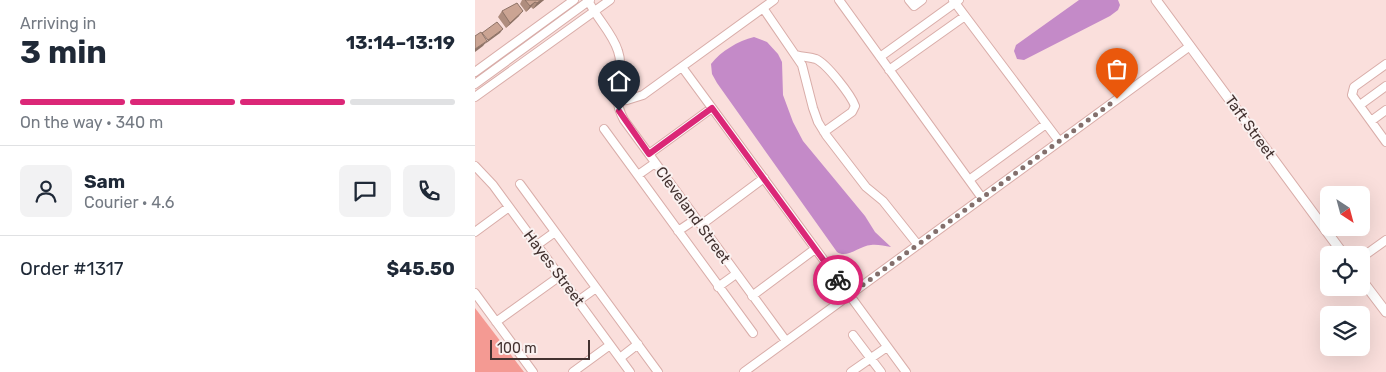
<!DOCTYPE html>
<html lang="en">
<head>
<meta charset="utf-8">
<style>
	:root { --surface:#fff; --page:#f2f2f3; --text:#1f2937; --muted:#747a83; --line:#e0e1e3; --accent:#db2777 }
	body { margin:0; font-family:Rubik,sans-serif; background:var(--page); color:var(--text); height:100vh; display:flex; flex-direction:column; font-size:19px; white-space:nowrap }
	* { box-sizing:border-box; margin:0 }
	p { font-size:16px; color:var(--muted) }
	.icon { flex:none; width:28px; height:28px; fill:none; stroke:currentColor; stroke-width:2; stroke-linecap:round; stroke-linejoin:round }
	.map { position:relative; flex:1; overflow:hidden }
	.sheet { display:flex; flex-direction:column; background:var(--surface); width:475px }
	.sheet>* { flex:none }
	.needle { width:32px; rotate:144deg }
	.buttons { position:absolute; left:845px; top:186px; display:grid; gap:10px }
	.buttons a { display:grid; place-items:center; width:50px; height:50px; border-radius:8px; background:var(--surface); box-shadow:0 5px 20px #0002; font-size:25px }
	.scale { position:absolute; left:15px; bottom:12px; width:100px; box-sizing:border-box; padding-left:5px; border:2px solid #433230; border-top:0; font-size:14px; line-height:18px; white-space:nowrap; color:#433230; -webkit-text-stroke:4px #faf1f0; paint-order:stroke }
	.pin { position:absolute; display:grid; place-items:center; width:42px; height:42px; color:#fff; margin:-51px -21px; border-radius:50% 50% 50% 0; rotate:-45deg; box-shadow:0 0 5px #0007 }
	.pin .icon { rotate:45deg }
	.courier { position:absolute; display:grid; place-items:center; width:50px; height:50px; margin:-25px; border:4px solid #db2777; border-radius:50%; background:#fff; color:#222; box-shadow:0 1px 6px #0007 }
	.overview em { font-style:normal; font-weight:700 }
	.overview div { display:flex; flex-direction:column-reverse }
	.overview { display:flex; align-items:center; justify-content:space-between; height:85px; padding:0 20px }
	h1 { font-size:32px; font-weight:700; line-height:38px }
	.bar { display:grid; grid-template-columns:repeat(4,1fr); gap:8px 5px; align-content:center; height:60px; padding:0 20px }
	.bar i { height:6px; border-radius:4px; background:var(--line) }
	.bar .selected { background:var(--accent) }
	.bar p { grid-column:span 4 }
	.line { display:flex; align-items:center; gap:12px; padding:0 20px; border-top:1px solid var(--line) }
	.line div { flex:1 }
	.round { display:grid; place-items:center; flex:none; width:52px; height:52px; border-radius:8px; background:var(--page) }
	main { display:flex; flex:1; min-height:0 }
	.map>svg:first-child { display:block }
	.green { fill:#f49a93 }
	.water { fill:#c48ac8 }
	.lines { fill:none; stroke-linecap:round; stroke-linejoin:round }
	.minor-casing { stroke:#d9ada9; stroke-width:10 }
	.major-casing { stroke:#d9ada9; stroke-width:11 }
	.minor { stroke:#fff; stroke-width:8 }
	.major { stroke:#fff; stroke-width:9 }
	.wall { fill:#af8d7e }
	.shaded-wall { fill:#8e7367 }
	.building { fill:#cba493; stroke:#8e7367 }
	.done { stroke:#836f6c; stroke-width:5; stroke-dasharray:0 9 }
	.route { stroke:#db2777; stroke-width:6 }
	.labels { text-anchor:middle; stroke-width:4; stroke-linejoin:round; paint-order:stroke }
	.street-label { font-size:15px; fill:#433230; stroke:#faf1f0 }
</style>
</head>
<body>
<main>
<section class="sheet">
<div class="overview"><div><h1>3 min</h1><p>Arriving in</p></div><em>13:14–13:19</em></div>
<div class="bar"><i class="selected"></i><i class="selected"></i><i class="selected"></i><i></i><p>On the way · 340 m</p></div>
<div class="line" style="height:90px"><a class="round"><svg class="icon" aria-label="person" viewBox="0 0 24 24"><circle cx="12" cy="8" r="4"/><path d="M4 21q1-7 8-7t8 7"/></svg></a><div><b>Sam</b><p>Courier · 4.6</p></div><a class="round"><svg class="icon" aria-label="chat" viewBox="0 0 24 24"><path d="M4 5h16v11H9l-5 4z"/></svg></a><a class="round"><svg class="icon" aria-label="phone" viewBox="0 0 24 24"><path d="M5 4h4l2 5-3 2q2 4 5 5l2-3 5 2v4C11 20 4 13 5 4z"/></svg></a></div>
<div class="line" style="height:65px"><div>Order #1317</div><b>$45.50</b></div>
</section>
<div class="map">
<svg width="911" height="372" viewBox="0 0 911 372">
	<rect width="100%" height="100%" fill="#fadfdc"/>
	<path class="green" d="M0,308l49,64h-49z"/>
	<path class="water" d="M604,0h39l2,5 -2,5 -8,6 -86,44 -7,-1 -3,-8 2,-6z
		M279,37l13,5 11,12 4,8 1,33 10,27 10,19 62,75 10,16 16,15c-7,-1 -14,-3 -20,-2 -12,1 -24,14 -34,7l-120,-169 -5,-9 -1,-10c10,-13 27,-23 43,-27z"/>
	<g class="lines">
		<defs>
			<path id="minor" d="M113,0c8,18 24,32 30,51 8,23 -10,40 6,69l162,221
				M364,0l143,198
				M434,0l5,6 8,-6
				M478,0l106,141
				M288,8l39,57 11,43 5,14 8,13 40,52 17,14 35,44
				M321,55c7,2 14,2 20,4 11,5 35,36 39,47l-3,6 -28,20
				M405,57l79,-57
				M911,64l-32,23 -2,8 34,47
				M207,67l224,305
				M414,70l76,-54
				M0,72l99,-72
				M0,84l115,-84
				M0,97l135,-97
				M141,101l11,-1 16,-5 131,-95
				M885,105l26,-19
				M896,121l15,-11
				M129,129l149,204
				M174,154l63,-46
				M0,166l18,19 137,187
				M163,175l17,-12
				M494,180l77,-56
				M45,184l138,188
				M226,225l63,-47
				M203,231l18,-12
				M0,232l34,-25
				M62,245l18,-13
				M886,258l25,-18
				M243,287l18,-13
				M0,293l58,79
				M277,296l63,-47
				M103,301l18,-13
				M21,322l64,-46
				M378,335l28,37
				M145,358l18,-14
				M98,372l37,-27
				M269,372l446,-326
				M376,372l36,-25"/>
			<path id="major" d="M681,0l188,255
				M886,279l25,33"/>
		</defs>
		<use href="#minor" class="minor-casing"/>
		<use href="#major" class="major-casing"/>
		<use href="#minor" class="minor"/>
		<use href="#major" class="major"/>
	</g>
	<path class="wall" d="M47,0h22l-11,9 -2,-2 -5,5 -6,-8z
		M27,11l17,5 -13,12 -8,-11z"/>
	<path class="shaded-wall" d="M66,0h3l-11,9 4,-6z
		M60,2l-4,5 -5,5 4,-6z
		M48,11l-4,5 -13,12 4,-5z
		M28,29l-3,4 -15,11 3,-4z
		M12,41l-4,5 -8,6v-3z"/>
	<path class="building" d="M50,0h16l-4,3 -2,-1 -5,4z
		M42,3l6,8 -13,12 -8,-12z
		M22,22l6,7 -15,11 -6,-7z
		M6,32l6,9 -12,8v-13z"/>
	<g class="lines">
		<path class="done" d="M363,280l11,15 268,-196"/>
		<path class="route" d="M144,111l30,43 63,-46 126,172"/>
	</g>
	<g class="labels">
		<g class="street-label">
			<text transform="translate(775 127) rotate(54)" y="5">Taft Street</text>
			<text transform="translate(218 215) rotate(54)" y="5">Cleveland Street</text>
			<text transform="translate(79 268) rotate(53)" y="5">Hayes Street</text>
		</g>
	</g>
</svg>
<div class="buttons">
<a><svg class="needle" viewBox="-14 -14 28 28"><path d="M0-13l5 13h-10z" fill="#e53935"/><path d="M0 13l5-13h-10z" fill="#747a83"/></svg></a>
<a><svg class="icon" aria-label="locate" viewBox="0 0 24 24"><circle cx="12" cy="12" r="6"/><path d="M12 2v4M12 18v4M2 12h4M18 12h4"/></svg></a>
<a><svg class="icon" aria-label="layers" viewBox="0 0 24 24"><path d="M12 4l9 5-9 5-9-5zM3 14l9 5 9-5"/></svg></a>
</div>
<div class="scale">100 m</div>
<div class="pin" style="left:642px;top:99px;background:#ea580c"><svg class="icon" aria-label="bag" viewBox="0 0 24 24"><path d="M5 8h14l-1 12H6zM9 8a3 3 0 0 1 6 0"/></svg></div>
<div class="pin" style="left:144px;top:111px;background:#1f2937"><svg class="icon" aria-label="home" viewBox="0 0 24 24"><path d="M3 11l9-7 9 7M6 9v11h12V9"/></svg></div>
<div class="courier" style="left:363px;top:280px"><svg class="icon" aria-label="bike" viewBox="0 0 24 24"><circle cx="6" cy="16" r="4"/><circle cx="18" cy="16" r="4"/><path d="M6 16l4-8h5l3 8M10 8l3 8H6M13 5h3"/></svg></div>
</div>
</main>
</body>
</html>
